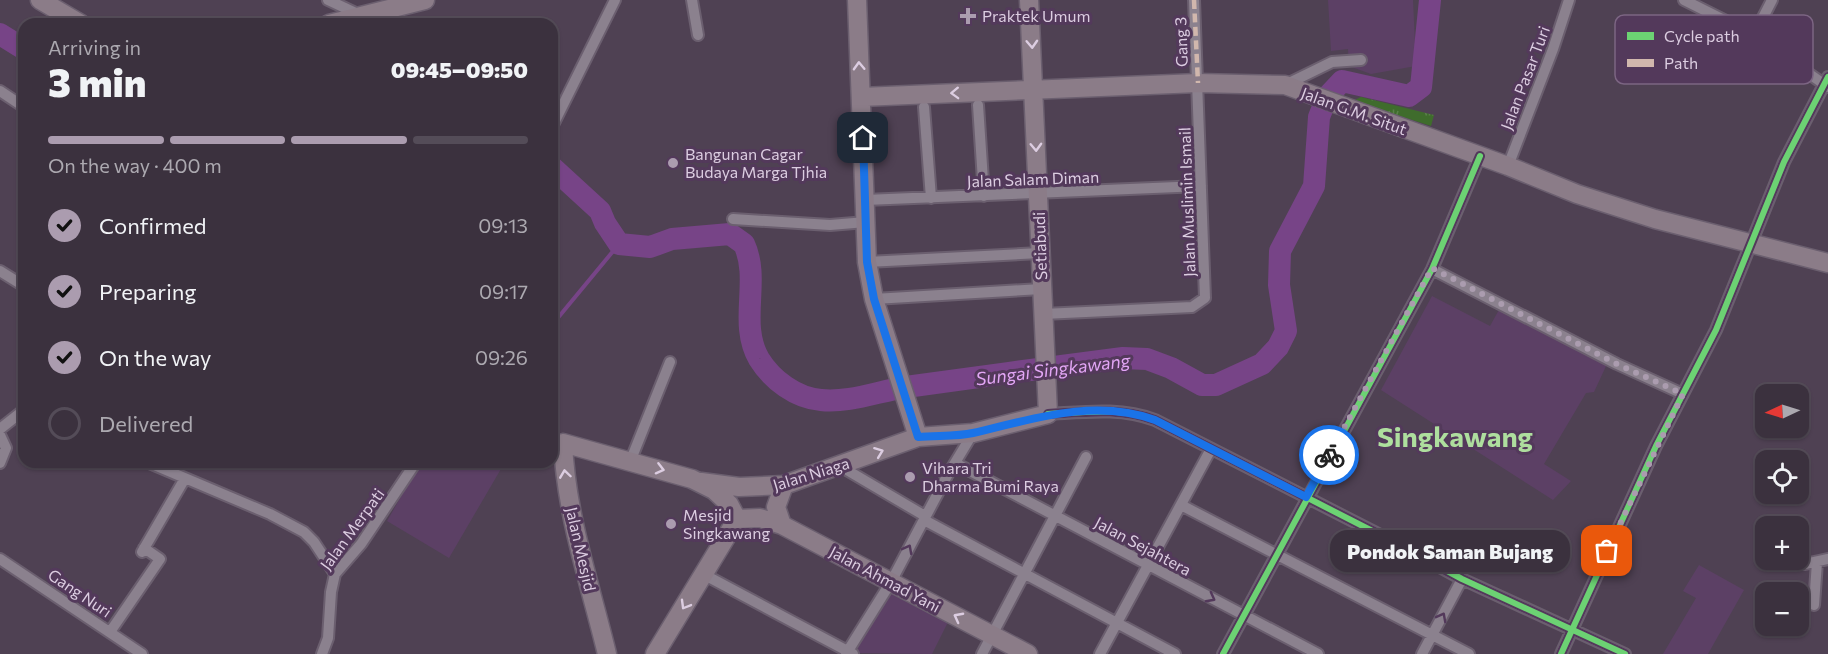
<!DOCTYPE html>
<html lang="en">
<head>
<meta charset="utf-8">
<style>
	:root { --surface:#3b313e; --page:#423945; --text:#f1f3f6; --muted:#aca9b0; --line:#544c58; --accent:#ab9caf }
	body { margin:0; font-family:Commissioner,sans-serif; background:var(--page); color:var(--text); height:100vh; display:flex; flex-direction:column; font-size:22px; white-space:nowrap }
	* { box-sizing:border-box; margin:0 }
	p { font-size:20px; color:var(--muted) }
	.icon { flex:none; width:33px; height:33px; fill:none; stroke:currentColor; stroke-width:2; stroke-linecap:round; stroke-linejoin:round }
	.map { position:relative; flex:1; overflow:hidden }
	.panel { position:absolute; left:18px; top:18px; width:540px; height:450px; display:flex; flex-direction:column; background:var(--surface); border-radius:18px; box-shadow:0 2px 4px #0004,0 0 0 2px var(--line) }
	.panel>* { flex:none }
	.needle { width:39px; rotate:266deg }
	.controls { position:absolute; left:1755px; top:384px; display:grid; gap:12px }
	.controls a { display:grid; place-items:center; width:54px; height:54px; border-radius:12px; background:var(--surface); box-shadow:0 2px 4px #0004,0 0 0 2px var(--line); font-size:30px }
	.pin { position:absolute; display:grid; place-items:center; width:51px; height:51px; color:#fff; margin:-26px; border-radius:12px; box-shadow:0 3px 9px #0006 }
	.courier { position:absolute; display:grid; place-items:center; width:60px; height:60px; margin:-30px; border:4px solid #1a73e8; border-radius:50%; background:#fff; color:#222; box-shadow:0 2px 8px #0007 }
	.bubble { position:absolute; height:42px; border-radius:18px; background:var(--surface); box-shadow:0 2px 4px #0004,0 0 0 2px var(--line); font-size:20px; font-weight:800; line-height:42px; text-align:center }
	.head em { font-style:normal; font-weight:800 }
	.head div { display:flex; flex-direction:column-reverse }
	.head { display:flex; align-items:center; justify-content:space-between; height:102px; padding:0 30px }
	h1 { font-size:39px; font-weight:800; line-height:45px }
	.bar { display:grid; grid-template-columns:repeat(4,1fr); gap:9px 6px; align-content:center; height:72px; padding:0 30px }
	.bar i { height:8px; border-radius:4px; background:var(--line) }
	.bar .selected { background:var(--accent) }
	.bar p { grid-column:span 4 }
	ol { padding:0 30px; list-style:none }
	li { display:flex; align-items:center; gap:18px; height:66px }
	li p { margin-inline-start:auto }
	li .icon { padding:6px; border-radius:50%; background:var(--accent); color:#111; stroke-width:4 }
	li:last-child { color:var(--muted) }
	li i { width:33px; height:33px; border:3px solid var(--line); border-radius:50% }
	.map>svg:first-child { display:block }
	.built { fill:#5c4065 }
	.park { fill:url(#park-tufts) }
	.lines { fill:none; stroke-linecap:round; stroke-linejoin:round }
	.stream { stroke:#774487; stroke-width:4 }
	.river { stroke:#774487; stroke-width:22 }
	.minor-casing { stroke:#6b5f6f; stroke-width:14 }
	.major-casing { stroke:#6b5f6f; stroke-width:21 }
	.minor { stroke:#8b818e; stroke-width:10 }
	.major { stroke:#8b7c88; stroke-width:18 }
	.quiet { stroke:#d1b7ad; stroke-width:4.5; stroke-dasharray:9 4.5; stroke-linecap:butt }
	.cycleway-casing { stroke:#53395b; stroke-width:10 }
	.cycleway { stroke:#6cd273; stroke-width:6 }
	.oneway { stroke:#dccde1 }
	.oneway2 { stroke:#53395b }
	.done { stroke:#ab9caf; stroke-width:6; stroke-dasharray:0 10.8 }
	.route { stroke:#1a73e8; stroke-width:8 }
	.poi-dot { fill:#ab9caf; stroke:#53395b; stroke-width:2 }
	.labels { text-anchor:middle; stroke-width:6; stroke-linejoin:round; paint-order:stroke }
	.poi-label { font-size:16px; fill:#dccde1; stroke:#53395b; text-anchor:start }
	.street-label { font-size:16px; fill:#dccde1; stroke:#53395b }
	.water-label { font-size:18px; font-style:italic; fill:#e2a6f5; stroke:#53395b }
	.town-label { font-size:28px; font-weight:bold; fill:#aede9e; stroke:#53395b }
	.key { fill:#53395b; stroke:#7c6583; stroke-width:1.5 }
	.key-label { font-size:16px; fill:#dccde1 }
</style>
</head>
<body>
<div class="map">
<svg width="1828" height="654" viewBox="0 0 1828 654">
	<defs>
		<pattern id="park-tufts" width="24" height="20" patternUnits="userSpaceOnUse" patternTransform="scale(1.5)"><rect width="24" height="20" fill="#3f6c2c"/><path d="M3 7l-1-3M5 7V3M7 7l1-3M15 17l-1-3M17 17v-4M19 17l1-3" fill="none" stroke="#5a804a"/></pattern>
	</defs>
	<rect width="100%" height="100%" fill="#4f4153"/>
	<path class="built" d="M1328,0h85l3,66 -45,8 -22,-8 -1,-17 -17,2z
		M1432,296l58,30 10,-18 107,56 -13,28 -8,1 -42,71 27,17 -18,19 -172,-110z
		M421,462h84l-56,96 -62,-37z
		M1699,565l45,25 -36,64h-45l33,-56 -13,-7z
		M887,590l61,32 -16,32 -78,-1z"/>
	<path class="park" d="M1361,97l73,18 -3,11 -78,-25z"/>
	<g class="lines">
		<path class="stream" d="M552,325l67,-81"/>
		<path class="river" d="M0,34l24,15
			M552,167l48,44 5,12 14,21 31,3 22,-8 58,-5 14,10c17,36 -6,79 15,115 13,21 37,39 62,41 28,3 58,-9 85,-13 72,-10 145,-20 217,-29l24,1 24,9 31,17h14l46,-21 16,-17 8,-16 -7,-46 1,-34 34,-65 5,-69 8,-20 15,-16 67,15 12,-9 9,-87"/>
		<defs>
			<path id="minor" d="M328,0l32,15
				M692,0l6,35
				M1684,0l70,35 74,52
				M1754,35l18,-35
				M1285,85l47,-23 29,-2
				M0,91l24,16
				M978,105l6,91
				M924,107l7,91
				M552,127l63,-127
				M1508,166l45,-117 16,-49
				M865,200l336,-14
				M733,219l97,6 36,-3
				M867,262l173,-9
				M1432,269l185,95 66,30
				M0,271l24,15
				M874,299l167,-10
				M1043,314l149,-7 13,-9 -11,-298
				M1048,414c37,-2 72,-7 107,6l237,121 70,38 163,75
				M0,429l24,-19
				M0,435l6,13 -6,15
				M147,462l123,52 34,18 10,10 21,32
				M630,462l40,-100
				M955,463l363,191
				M840,466l85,50
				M1181,505l288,149
				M924,520l251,134
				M142,552l42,-72
				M0,559l142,95
				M1805,564l23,-5
				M703,574l150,80
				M1814,605l3,-43
				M110,632l50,-73 -16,-11
				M322,654l6,-16 3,-46 4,-18 26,-30 55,-82
				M846,654l45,-72 56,-106 26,-43
				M982,654l104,-197
				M1100,654l111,-205
				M1223,654l209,-385 48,-113
				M1422,654l40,-75
				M1561,654l95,-208 60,-116 68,-168 44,-85"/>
			<path id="major" d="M40,0l41,24
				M857,0l10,262 7,37 44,138
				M329,24l96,-24
				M861,97l337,-14 87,2 223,81 69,28 78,25 173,44
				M701,482l38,5 45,-2 134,-48 55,-4 75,-19 -19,-414
				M737,519l23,-1 22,7 246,129
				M782,525l-6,-18 8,-22
				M607,654c-17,-70 -41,-139 -44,-211l129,36 22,11 15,14 8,15
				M655,654l82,-135"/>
		</defs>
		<use href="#minor" class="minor-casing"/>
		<use href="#major" class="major-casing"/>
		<use href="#minor" class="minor"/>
		<use href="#major" class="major"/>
		<path class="quiet" d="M1194,0l4,83"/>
		<defs>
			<path id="cycleway" d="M1048,414c37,-2 72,-7 107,6l237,121 70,38 163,75
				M1223,654l209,-385 48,-113
				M1561,654l95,-208 60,-116 68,-168 44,-85"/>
		</defs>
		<use href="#cycleway" class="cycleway-casing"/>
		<use href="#cycleway" class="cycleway"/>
	</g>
	<defs><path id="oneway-chevron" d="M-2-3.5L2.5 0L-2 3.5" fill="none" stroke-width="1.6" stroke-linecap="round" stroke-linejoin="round" transform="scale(1.5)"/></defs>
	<g class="oneway">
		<use href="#oneway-chevron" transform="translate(1032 44) rotate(87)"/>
		<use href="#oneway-chevron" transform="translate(859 66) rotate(-92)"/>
		<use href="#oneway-chevron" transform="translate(955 93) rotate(178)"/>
		<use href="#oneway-chevron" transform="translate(1036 147) rotate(88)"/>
		<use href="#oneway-chevron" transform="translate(879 452) rotate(-21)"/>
		<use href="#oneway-chevron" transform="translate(660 469) rotate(14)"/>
		<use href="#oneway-chevron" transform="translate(565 474) rotate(-98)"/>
		<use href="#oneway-chevron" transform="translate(685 605) rotate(120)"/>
		<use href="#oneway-chevron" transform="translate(958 617) rotate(-152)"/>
	</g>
	<g class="oneway2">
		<use href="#oneway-chevron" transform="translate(908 549) rotate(-62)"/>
		<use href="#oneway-chevron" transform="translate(1211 598) rotate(28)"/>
		<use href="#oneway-chevron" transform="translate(1442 617) rotate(-62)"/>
	</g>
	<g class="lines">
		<path class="done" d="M1329,455l103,-187 185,96 66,30 -76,157"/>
		<path class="route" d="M863,138l4,124 7,37 44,138c17,-2 38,0 55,-4 59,-14 122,-35 182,-13l151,77 23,-42"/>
	</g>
	<g class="poi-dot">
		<path d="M965 7h6v6h6v6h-6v6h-6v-6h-6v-6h6z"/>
		<circle cx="673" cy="163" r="6"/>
		<circle cx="910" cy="477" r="6"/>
		<circle cx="671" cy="524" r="6"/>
	</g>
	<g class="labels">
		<g class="poi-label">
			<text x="982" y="22">Praktek Umum</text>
			<text x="685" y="160">Bangunan Cagar<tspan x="685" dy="18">Budaya Marga Tjhia</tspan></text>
			<text x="922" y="474">Vihara Tri<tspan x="922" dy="18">Dharma Bumi Raya</tspan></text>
			<text x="683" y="521">Mesjid<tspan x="683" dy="18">Singkawang</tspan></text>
		</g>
		<g class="street-label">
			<text transform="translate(1181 42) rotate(-92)" y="6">Gang 3</text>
			<text transform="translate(1525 78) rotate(-69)" y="6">Jalan Pasar Turi</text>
			<text transform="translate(1354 111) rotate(20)" y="6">Jalan G.M. Situt</text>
			<text transform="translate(1033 179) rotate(-2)" y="6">Jalan Salam Diman</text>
			<text transform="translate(1187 202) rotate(-92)" y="6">Jalan Muslimin Ismail</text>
			<text transform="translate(1040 246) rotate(-92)" y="6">Setiabudi</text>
			<text transform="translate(811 474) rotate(-17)" y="6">Jalan Niaga</text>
			<text transform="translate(352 529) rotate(-54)" y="6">Jalan Merpati</text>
			<text transform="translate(1143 546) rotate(28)" y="6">Jalan Sejahtera</text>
			<text transform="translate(581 549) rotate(77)" y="6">Jalan Mesjid</text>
			<text transform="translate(885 579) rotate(28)" y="6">Jalan Ahmad Yani</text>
			<text transform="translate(80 593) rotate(34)" y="6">Gang Nuri</text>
		</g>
		<g class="water-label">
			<text transform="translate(1053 370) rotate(-7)" y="6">Sungai Singkawang</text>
		</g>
		<g class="town-label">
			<text x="1455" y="447">Singkawang</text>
		</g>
	</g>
	<rect x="1615" y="15" width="198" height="69" rx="9" class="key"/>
	<rect x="1627" y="32" width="27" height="8" fill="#6cd273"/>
	<rect x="1627" y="59" width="27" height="8" fill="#d1b7ad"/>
	<g class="key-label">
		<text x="1664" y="42">Cycle path</text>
		<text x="1664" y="69">Path</text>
	</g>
</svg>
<div class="controls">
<a><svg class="needle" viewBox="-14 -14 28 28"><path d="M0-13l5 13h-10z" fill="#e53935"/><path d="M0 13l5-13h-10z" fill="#aca9b0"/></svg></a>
<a><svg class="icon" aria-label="locate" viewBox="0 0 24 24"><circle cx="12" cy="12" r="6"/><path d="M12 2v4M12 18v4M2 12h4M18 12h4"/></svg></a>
<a>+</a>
<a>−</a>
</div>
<div class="pin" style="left:1607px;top:551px;background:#ea580c"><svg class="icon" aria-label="bag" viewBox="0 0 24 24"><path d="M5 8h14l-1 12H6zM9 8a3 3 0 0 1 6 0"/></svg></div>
<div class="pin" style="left:863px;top:138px;background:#1f2937"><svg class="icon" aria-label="home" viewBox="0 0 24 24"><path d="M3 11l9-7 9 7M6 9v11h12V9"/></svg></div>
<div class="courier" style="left:1329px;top:455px"><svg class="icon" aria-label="bike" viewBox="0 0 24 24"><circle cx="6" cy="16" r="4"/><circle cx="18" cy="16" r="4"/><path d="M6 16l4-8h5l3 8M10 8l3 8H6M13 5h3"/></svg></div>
<div class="bubble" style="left:1330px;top:530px;width:240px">Pondok Saman Bujang</div>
<section class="panel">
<div class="head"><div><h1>3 min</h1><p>Arriving in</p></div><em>09:45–09:50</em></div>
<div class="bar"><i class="selected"></i><i class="selected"></i><i class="selected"></i><i></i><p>On the way · 400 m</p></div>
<ol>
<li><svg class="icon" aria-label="check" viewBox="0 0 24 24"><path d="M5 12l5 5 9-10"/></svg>Confirmed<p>09:13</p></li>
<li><svg class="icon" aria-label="check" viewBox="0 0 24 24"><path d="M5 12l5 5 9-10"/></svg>Preparing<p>09:17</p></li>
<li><svg class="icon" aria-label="check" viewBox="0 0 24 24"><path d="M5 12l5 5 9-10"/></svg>On the way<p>09:26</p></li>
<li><i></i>Delivered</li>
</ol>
</section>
</div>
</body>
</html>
